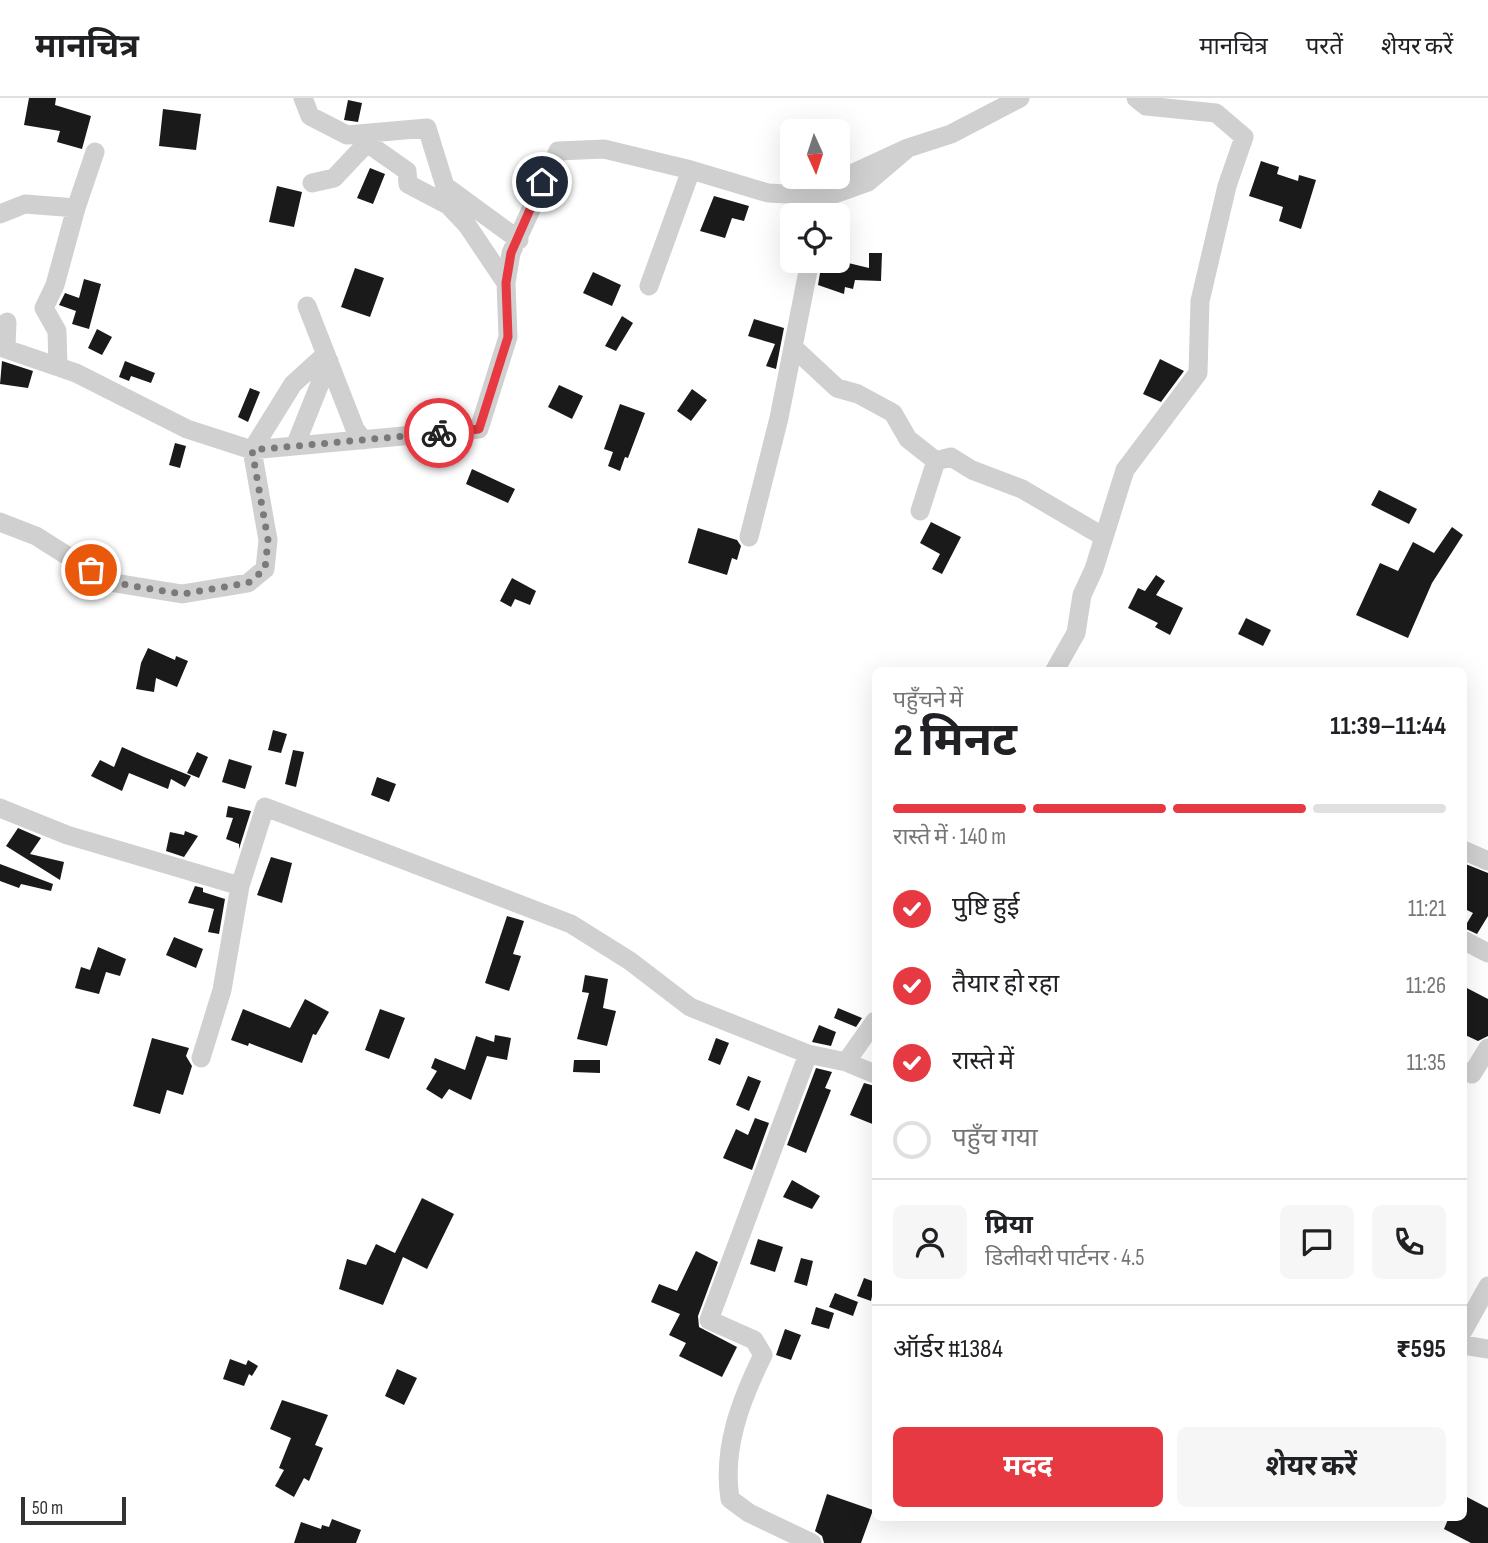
<!DOCTYPE html>
<html lang="hi">
<head>
<meta charset="utf-8">
<style>
	:root { --surface:#fff; --page:#f6f6f6; --text:#202124; --muted:#757577; --line:#e0e0e0; --accent:#e63942 }
	body { margin:0; font-family:"Sofia Sans Condensed","Noto Sans Devanagari",sans-serif; background:var(--page); color:var(--text); height:100vh; display:flex; flex-direction:column; font-size:26px; white-space:nowrap }
	* { box-sizing:border-box; margin:0 }
	p { font-size:23px; color:var(--muted) }
	.icon { flex:none; width:38px; height:38px; fill:none; stroke:currentColor; stroke-width:2; stroke-linecap:round; stroke-linejoin:round }
	.map { position:relative; flex:1; overflow:hidden }
	.details { position:absolute; left:872px; top:569px; width:595px; height:854px; display:flex; flex-direction:column; background:var(--surface); border-radius:10px; box-shadow:0 7px 28px #0002 }
	.details>* { flex:none }
	.needle { width:46px; rotate:177deg }
	.buttons { position:absolute; left:780px; top:21px; display:grid; gap:14px }
	.buttons a { display:grid; place-items:center; width:70px; height:70px; border-radius:10px; background:var(--surface); box-shadow:0 7px 28px #0002; font-size:35px }
	.scale { position:absolute; left:21px; bottom:18px; width:105px; box-sizing:border-box; padding-left:7px; border:4px solid #333; border-top:0; font-size:19px; line-height:24px; white-space:nowrap; color:#333; -webkit-text-stroke:5px #fff; paint-order:stroke }
	.pin { position:absolute; display:grid; place-items:center; width:60px; height:60px; color:#fff; margin:-30px; border:4px solid #fff; border-radius:50%; box-shadow:0 2px 7px #0007 }
	.courier { position:absolute; display:grid; place-items:center; width:70px; height:70px; margin:-35px; border:5px solid #e63942; border-radius:50%; background:#fff; color:#222; box-shadow:0 2px 9px #0007 }
	.summary em { font-style:normal; font-weight:700 }
	.summary div { display:flex; flex-direction:column-reverse }
	.summary { display:flex; align-items:center; justify-content:space-between; height:119px; padding:0 21px }
	h1 { font-size:46px; font-weight:700; line-height:52px }
	.bar { display:grid; grid-template-columns:repeat(4,1fr); gap:10px 7px; align-content:center; height:84px; padding:0 21px }
	.bar i { height:9px; border-radius:5px; background:var(--line) }
	.bar .active { background:var(--accent) }
	.bar p { grid-column:span 4 }
	.line { display:flex; align-items:center; gap:18px; padding:0 21px; border-top:2px solid var(--line) }
	.line div { flex:1 }
	.round { display:grid; place-items:center; flex:none; width:74px; height:74px; border-radius:10px; background:var(--page) }
	ol { padding:0 21px; list-style:none }
	li { display:flex; align-items:center; gap:21px; height:77px }
	li p { margin-inline-start:auto }
	li .icon { padding:7px; border-radius:50%; background:var(--accent); color:#fff; stroke-width:4 }
	li:last-child { color:var(--muted) }
	li i { width:38px; height:38px; border:4px solid var(--line); border-radius:50% }
	.button { display:flex; gap:14px; margin-top:auto; padding:14px 21px }
	.button a { flex:1; height:80px; border-radius:10px; background:var(--accent); color:#fff; font-size:28px; font-weight:700; line-height:80px; text-align:center }
	.button a+a { background:var(--page); color:var(--text) }
	header { display:flex; align-items:center; gap:42px; box-sizing:border-box; height:98px; padding:0 35px; background:var(--surface); border-bottom:2px solid var(--line) }
	header strong { font-size:33px }
	nav { display:flex; gap:38px; margin-inline-start:auto; font-size:24px }
	.map>svg:first-child { display:block }
	.building { fill:#1a1a1a }
	.lines { fill:none; stroke-linecap:round; stroke-linejoin:round }
	.minor { stroke:#d0d0d0; stroke-width:19 }
	.done { stroke:#7a7a7a; stroke-width:7; stroke-dasharray:0 12.6 }
	.route { stroke:#e63942; stroke-width:9 }
</style>
</head>
<body>
<header>
<strong>मानचित्र</strong>
<nav><a>मानचित्र</a><a>परतें</a><a>शेयर करें</a></nav>
</header>
<div class="map">
<svg width="1488" height="1445" viewBox="0 0 1488 1445">
	<rect width="100%" height="100%" fill="#fff"/>
	<path class="building" d="M29,0h27l-1,7 36,11 -9,33 -25,-7 3,-11 -36,-6z
		M348,2l14,3 -4,19 -14,-2z
		M163,11l38,5 -5,36 -37,-4z
		M1261,63l18,6 -2,7 21,7 1,-6 17,5 -15,49 -22,-8 4,-14 -34,-11z
		M370,70l15,6 -12,30 -16,-6z
		M277,88l25,6 -8,35 -25,-5z
		M714,98l35,10 -5,15 -12,-3 -7,20 -25,-7z
		M869,155h13l-1,28 -26,-1 -2,9 -8,-2 -1,7 -26,-9 4,-24h18l29,7z
		M355,170l29,10 -14,39 -29,-10z
		M593,174l28,13 -9,21 -29,-13z
		M84,181l17,5 -12,45 -17,-5 4,-13 -17,-6 6,-12 14,5z
		M622,218l11,7 -17,28 -11,-5z
		M754,221l30,9 -8,41 -10,-3 9,-22 -27,-8z
		M97,231l15,8 -10,18 -14,-7z
		M1160,261l24,12 -23,31 -18,-8z
		M2,263l31,10 -5,17 -28,-4z
		M125,263l30,12 -4,10 -20,-7 -2,5 -10,-4z
		M559,287l24,11 -11,23 -24,-12z
		M250,290l10,4 -12,30 -10,-5z
		M692,291l15,11 -16,21 -14,-10z
		M620,306l25,9 -17,45 -3,-1 -5,14 -12,-5 5,-14 -9,-3z
		M175,345l11,3 -6,22 -11,-3z
		M472,371l43,20 -7,14 -42,-19z
		M1379,392l38,19 -8,15 -38,-19z
		M931,424l30,15 -19,37 -10,-5 8,-15 -20,-11z
		M1452,429l11,8 -31,48 -24,55 -52,-23 24,-52 18,8 15,-29 21,11z
		M698,430l39,12 4,6 -4,14 -5,-2 -5,17 -39,-12z
		M1156,477l9,6 -9,14 27,13 -13,27 -15,-8 3,-4 -30,-15 10,-20 7,3z
		M512,480l24,13 -6,14 -15,-6 -4,8 -11,-6z
		M1246,520l25,12 -8,16 -25,-12z
		M148,550l27,12 1,-4 12,5 -11,26 -21,-9 -2,14 -18,-3 5,-26z
		M273,632l14,4 -6,19 -13,-3z
		M122,649l22,10 47,19 -6,11 -14,-8 -3,10 -39,-16 -7,18 -31,-15 9,-16 14,7z
		M293,652l11,2 -8,35 -11,-3z
		M197,654l11,5 -9,21 -12,-5z
		M229,661l23,7 -7,23 -23,-7z
		M377,679l19,7 -7,18 -18,-7z
		M228,708l23,5 -12,38v-5l-13,-5 7,-21 -7,-1z
		M18,730l23,10 -11,16 34,8 -4,18 -54,-34z
		M185,733l13,5 -14,21 -18,-6 4,-19 14,3z
		M271,759l21,6 -10,40 -25,-8z
		M1463,765l25,10v43l-11,18 -13,-6 9,-15 -10,-5z
		M0,766l53,20 -2,7 -30,-7 -2,4 -19,-7z
		M195,788l8,2v4l22,7 -6,35 -11,-2 6,-23 -26,-6z
		M507,818l17,5 -11,33 8,2 -12,35 -24,-8z
		M174,839l29,12 -7,19 -30,-13z
		M98,849l28,12 -6,17 -14,-4 -7,22 -24,-6 6,-21 9,3z
		M585,877l23,4 -5,29 13,3 -9,35 -30,-7 12,-46 -7,-1z
		M1463,888l25,13v37l-10,5 -15,-7z
		M305,901l24,13 -13,23 -3,-1 -11,29 -53,-20 -1,3 -17,-6 12,-31 47,19z
		M838,910l24,10 -6,9 -22,-9z
		M380,911l25,9 -16,41 -24,-9z
		M819,927l17,7 -5,14 -19,-4z
		M495,937l16,3 -4,22 -20,-4 -16,44 -22,-11 -7,10 -16,-10 11,-18 -6,-3 4,-10 30,12 11,-34 18,6z
		M152,940l37,10 -3,8 6,10 -9,29 -16,-5 -7,24 -27,-8z
		M716,940l13,5 -9,22 -12,-5z
		M574,962h26v13l-27,-1z
		M816,970l16,4 -7,16 6,2 -25,63 -19,-8z
		M748,978l13,5 -12,30 -13,-6z
		M864,985l11,3v39l-25,-10z
		M755,1020l14,5 -17,47 -29,-12 13,-29 12,6z
		M792,1082l28,16 -8,13 -29,-12z
		M422,1100l32,16 -27,55 -24,-12 -20,48 -44,-16 8,-30 19,6 10,-21 19,9z
		M758,1141l25,8 -8,25 -25,-8z
		M696,1153l22,11 -20,54 1,11 38,20 -15,30 -43,-21 7,-13 -17,-8 11,-21 -29,-12 8,-18 18,7z
		M801,1160l12,3 -6,25 -13,-4z
		M864,1180l11,4 -4,19 -14,-5z
		M835,1195l23,9 -5,14 -24,-9z
		M816,1209l18,6 -5,16 -18,-5z
		M785,1231l16,6 -10,25 -15,-5z
		M230,1261l16,6 2,-5 10,6 -6,10 -3,-2 -5,12 -21,-7z
		M397,1271l20,9 -13,27 -19,-9z
		M282,1302l46,15 -13,30 8,3 -14,33 -5,-3 -10,19 -19,-11 9,-16 -5,-2 12,-30 -21,-9z
		M827,1396l46,16 -12,33h-37l-2,-7 -7,-5z
		M1463,1397l25,13v35h-17l-27,-14 5,-12h14z
		M332,1421l29,11 -5,13h-62l7,-21 20,7 1,-4 7,2z"/>
	<g class="lines">
		<path class="minor" d="M303,0l7,18 37,19 80,-7 18,58 74,54
			M312,85l22,-5 33,-35 40,28 1,13 40,21 19,20 39,58
			M0,116l25,-10 51,4 19,-56
			M817,117l3,-16 48,-17 40,-34 43,-14 69,-36
			M649,188l42,-116
			M307,208l48,123 8,11
			M0,249l76,26 111,56 65,21 227,-21 29,-92 -2,-54 5,-30 47,-102 46,-2 87,21 77,23 38,2 102,-47
			M6,249l1,-25
			M794,250l43,40 21,6 35,19 15,26 28,22 15,-4 21,13 50,19 82,48
			M58,269l-1,-36 -13,-23 11,-23 21,-77
			M295,348l34,-85
			M920,413l16,-50
			M0,424l36,14 73,46 73,12 66,-11 17,-14 3,-29 -16,-90 41,-66 33,-30
			M749,439l30,-119 31,-157
			M1055,572l21,-37 6,-38 12,-26 31,-99 73,-97 2,-72 27,-115 17,-49 -28,-24 -70,-7 -10,-8
			M0,710l67,27 173,51
			M1463,752l25,11
			M1463,842l25,13
			M808,956l-99,266 45,20 9,15c-22,45 -41,93 -33,144l19,14 63,30
			M201,960l21,-68 18,-104 25,-79 306,117 59,37 60,46 118,47 38,8 29,12
			M846,964l29,-41
			M1463,973l9,3 16,-26
			M1463,1233l25,-45
			M1463,1247l25,4"/>
	</g>
	<g class="lines">
		<path class="done" d="M91,472l18,12 73,12 66,-11 17,-14 3,-29 -16,-90 187,-17"/>
		<path class="route" d="M439,335l40,-4 29,-92 -2,-54 5,-30 31,-71"/>
	</g>
</svg>
<div class="buttons">
<a><svg class="needle" viewBox="-14 -14 28 28"><path d="M0-13l5 13h-10z" fill="#e53935"/><path d="M0 13l5-13h-10z" fill="#757577"/></svg></a>
<a><svg class="icon" aria-label="locate" viewBox="0 0 24 24"><circle cx="12" cy="12" r="6"/><path d="M12 2v4M12 18v4M2 12h4M18 12h4"/></svg></a>
</div>
<div class="scale">50 m</div>
<div class="pin" style="left:91px;top:472px;background:#ea580c"><svg class="icon" aria-label="bag" viewBox="0 0 24 24"><path d="M5 8h14l-1 12H6zM9 8a3 3 0 0 1 6 0"/></svg></div>
<div class="pin" style="left:542px;top:84px;background:#1f2937"><svg class="icon" aria-label="home" viewBox="0 0 24 24"><path d="M3 11l9-7 9 7M6 9v11h12V9"/></svg></div>
<div class="courier" style="left:439px;top:335px"><svg class="icon" aria-label="bike" viewBox="0 0 24 24"><circle cx="6" cy="16" r="4"/><circle cx="18" cy="16" r="4"/><path d="M6 16l4-8h5l3 8M10 8l3 8H6M13 5h3"/></svg></div>
<section class="details">
<div class="summary"><div><h1>2 मिनट</h1><p>पहुँचने में</p></div><em>11:39–11:44</em></div>
<div class="bar"><i class="active"></i><i class="active"></i><i class="active"></i><i></i><p>रास्ते में · 140 m</p></div>
<ol>
<li><svg class="icon" aria-label="check" viewBox="0 0 24 24"><path d="M5 12l5 5 9-10"/></svg>पुष्टि हुई<p>11:21</p></li>
<li><svg class="icon" aria-label="check" viewBox="0 0 24 24"><path d="M5 12l5 5 9-10"/></svg>तैयार हो रहा<p>11:26</p></li>
<li><svg class="icon" aria-label="check" viewBox="0 0 24 24"><path d="M5 12l5 5 9-10"/></svg>रास्ते में<p>11:35</p></li>
<li><i></i>पहुँच गया</li>
</ol>
<div class="line" style="height:126px"><a class="round"><svg class="icon" aria-label="person" viewBox="0 0 24 24"><circle cx="12" cy="8" r="4"/><path d="M4 21q1-7 8-7t8 7"/></svg></a><div><b>प्रिया</b><p>डिलीवरी पार्टनर · 4.5</p></div><a class="round"><svg class="icon" aria-label="chat" viewBox="0 0 24 24"><path d="M4 5h16v11H9l-5 4z"/></svg></a><a class="round"><svg class="icon" aria-label="phone" viewBox="0 0 24 24"><path d="M5 4h4l2 5-3 2q2 4 5 5l2-3 5 2v4C11 20 4 13 5 4z"/></svg></a></div>
<div class="line" style="height:91px"><div>ऑर्डर #1384</div><b>₹595</b></div>
<div class="button"><a>मदद</a><a>शेयर करें</a></div>
</section>
</div>
</body>
</html>
